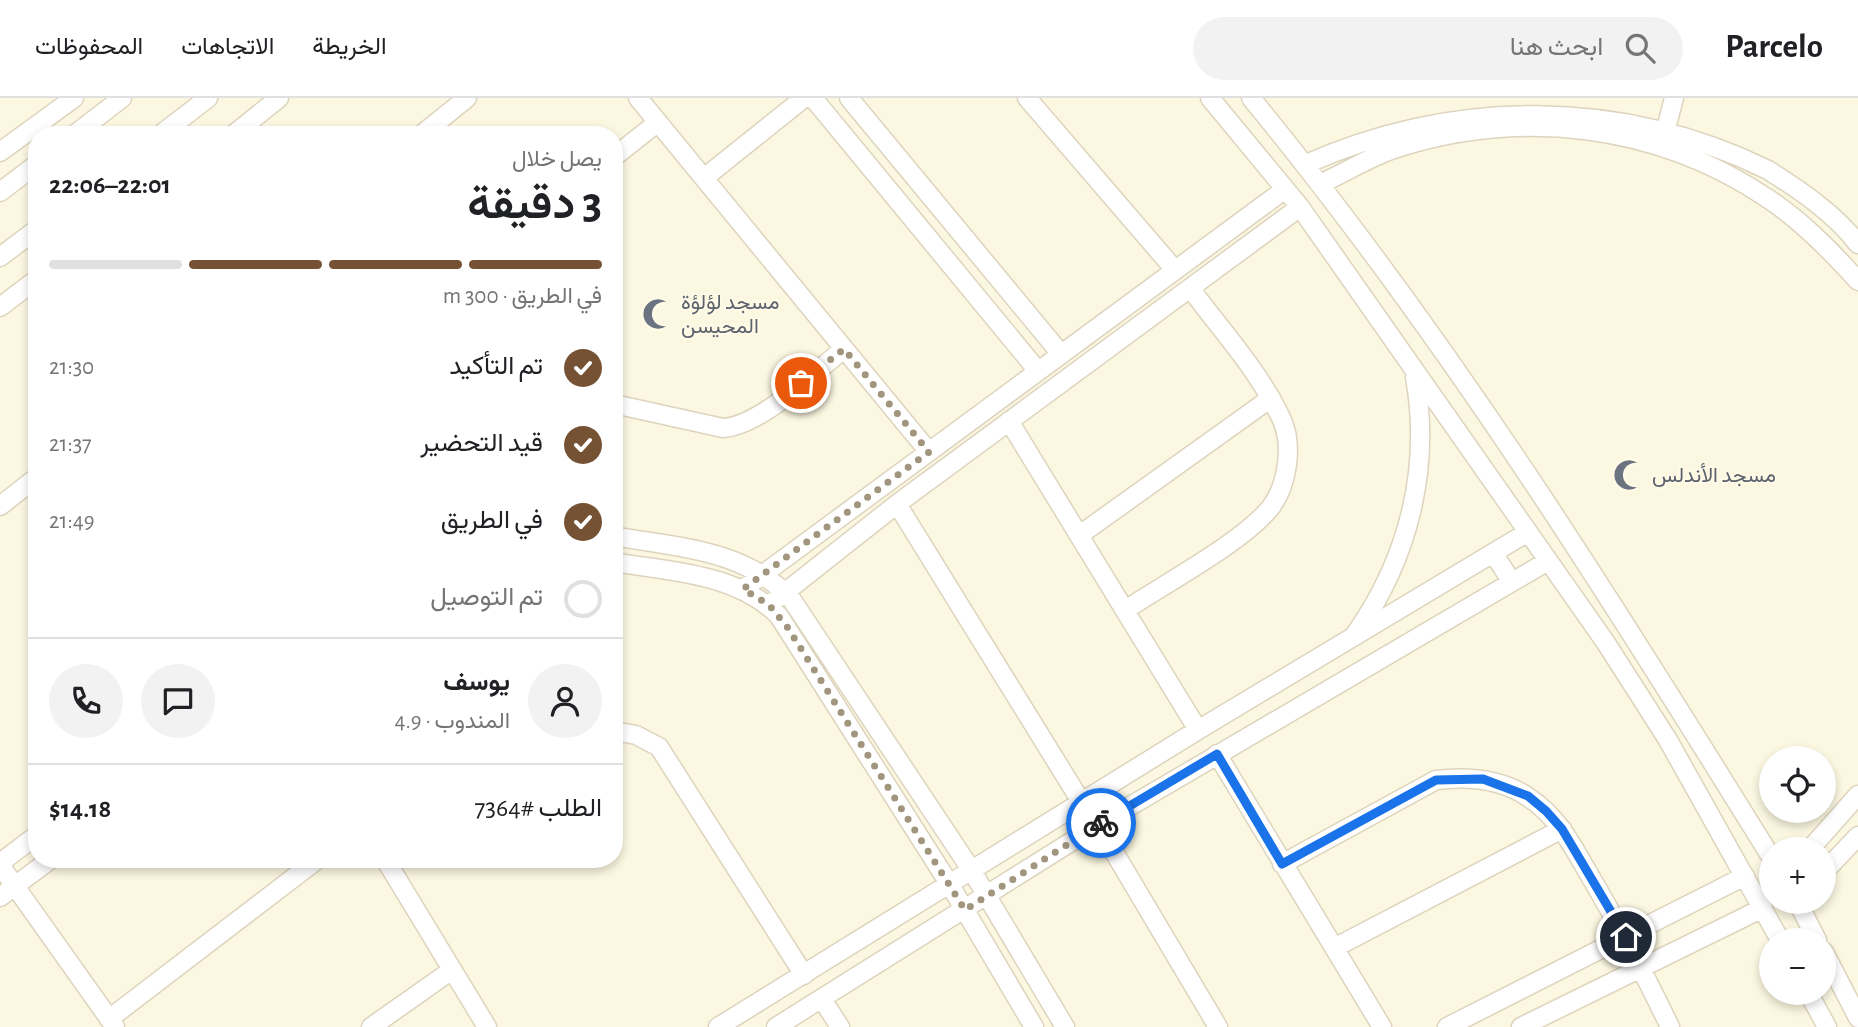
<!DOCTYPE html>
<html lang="ar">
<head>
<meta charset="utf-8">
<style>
	:root { --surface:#fff; --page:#f2f2f2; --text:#202124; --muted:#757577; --line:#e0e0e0; --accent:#765235 }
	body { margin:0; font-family:"Alegreya Sans",Vazirmatn,sans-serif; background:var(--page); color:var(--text); direction:rtl; height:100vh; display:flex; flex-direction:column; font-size:26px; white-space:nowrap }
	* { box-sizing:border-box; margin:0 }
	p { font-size:23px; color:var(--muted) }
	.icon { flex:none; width:38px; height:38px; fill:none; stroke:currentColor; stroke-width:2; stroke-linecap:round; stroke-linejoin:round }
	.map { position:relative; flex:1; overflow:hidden; direction:ltr }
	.side { position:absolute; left:28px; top:28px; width:595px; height:742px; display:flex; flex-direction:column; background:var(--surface); border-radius:28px; box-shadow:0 4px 10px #0003; direction:rtl }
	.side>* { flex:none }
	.controls { position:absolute; left:1759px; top:648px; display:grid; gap:14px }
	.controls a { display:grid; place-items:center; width:77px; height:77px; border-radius:50%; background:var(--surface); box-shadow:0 4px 10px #0003; font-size:35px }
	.pin { position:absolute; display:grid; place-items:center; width:60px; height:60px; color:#fff; margin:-30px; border:4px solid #fff; border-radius:50%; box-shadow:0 2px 7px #0007 }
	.courier { position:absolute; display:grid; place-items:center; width:70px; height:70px; margin:-35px; border:5px solid #1a73e8; border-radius:50%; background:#fff; color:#222; box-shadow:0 2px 9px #0007 }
	.head em { font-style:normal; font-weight:600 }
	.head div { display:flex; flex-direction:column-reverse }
	.head { display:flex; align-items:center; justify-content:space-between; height:119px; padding:0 21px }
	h1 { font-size:46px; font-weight:600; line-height:52px }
	.bar { display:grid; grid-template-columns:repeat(4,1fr); gap:10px 7px; align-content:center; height:84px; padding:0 21px }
	.bar i { height:9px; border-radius:5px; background:var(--line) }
	.bar .current { background:var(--accent) }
	.bar p { grid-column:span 4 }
	.line { display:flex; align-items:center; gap:18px; padding:0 21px; border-top:2px solid var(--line) }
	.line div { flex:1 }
	.round { display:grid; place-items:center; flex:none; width:74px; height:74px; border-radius:37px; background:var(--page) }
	ol { padding:0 21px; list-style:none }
	li { display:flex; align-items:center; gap:21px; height:77px }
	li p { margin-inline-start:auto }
	li .icon { padding:7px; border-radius:50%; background:var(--accent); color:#fff; stroke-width:4 }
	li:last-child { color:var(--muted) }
	li i { width:38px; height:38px; border:4px solid var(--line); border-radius:50% }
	header { display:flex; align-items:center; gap:42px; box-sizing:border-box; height:98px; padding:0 35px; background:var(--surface); border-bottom:2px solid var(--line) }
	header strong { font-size:33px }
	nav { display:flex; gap:38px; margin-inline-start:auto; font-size:24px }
	.search { width:490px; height:63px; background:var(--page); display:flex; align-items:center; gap:18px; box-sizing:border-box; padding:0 24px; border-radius:38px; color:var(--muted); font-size:26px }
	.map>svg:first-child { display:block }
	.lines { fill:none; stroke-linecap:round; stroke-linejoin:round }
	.minor-casing { stroke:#ded4bd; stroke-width:21 }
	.minor { stroke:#fff; stroke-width:18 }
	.done { stroke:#a1957e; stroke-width:7; stroke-dasharray:0 12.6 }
	.route { stroke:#1a73e8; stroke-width:9 }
	.labels { text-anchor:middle; stroke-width:5; stroke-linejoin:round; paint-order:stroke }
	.worship-label { font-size:21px; fill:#5b616d; stroke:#fefae6; text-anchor:start }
</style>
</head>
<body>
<header>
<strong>Parcelo</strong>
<div class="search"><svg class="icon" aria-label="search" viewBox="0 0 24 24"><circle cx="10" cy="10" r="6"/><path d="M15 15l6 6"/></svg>ابحث هنا</div>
<nav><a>الخريطة</a><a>الاتجاهات</a><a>المحفوظات</a></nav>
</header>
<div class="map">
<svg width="1858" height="929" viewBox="0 0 1858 929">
	<rect width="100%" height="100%" fill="#fbf7e1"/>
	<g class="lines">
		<defs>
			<path id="minor" d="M638,0l291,354
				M813,0l225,273
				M849,0l212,256
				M1027,0l148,172
				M1210,0l90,109 306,436 62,97 112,200
				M1251,0c195,237 359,499 520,759
				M1668,23l6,-23
				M74,37l48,-37
				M160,37l48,-37
				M233,37l46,-37
				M421,37l46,-37
				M0,54l74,-54
				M614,59l44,-35
				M1306,66c150,-66 315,-66 462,6 32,20 67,44 90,74
				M704,80l100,-80
				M1322,85c24,-11 48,-26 72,-34 126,-41 263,-25 373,49 34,22 64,53 91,83
				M0,94l37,-28
				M0,159l37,-28
				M0,209l37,-28
				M614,306l109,24c38,-2 91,-56 121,-79
				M1009,323l189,309
				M897,406l185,299
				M0,408l37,-29
				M1081,436l190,-136
				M614,438c64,12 132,13 178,64l180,271 93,156
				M1493,455l19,29
				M614,464c57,10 123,11 165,54l171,269 84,142
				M743,491l541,-399
				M769,507l128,-101 403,-297
				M1127,511c39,-26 116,-67 144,-102 17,-23 22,-62 11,-87 -22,-48 -61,-90 -92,-132
				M1356,535c53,-76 75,-165 59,-256
				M614,633l22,4 23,12 145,228
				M1217,656l165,273
				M1098,727l120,202
				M1810,751l48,-54
				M385,761l102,168
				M0,765l37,-28
				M1282,766l154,-84c32,-4 64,-2 92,17 30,19 45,50 62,79 29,49 55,99 80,151
				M0,767l115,162
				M1824,774l34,-36
				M0,799l51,-38
				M1797,803l20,39
				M1334,850l228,-119
				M1824,854l34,66
				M1808,894l19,35
				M822,901l18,28
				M109,921l209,-160
				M371,929l81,-57
				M718,929l480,-297 330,-198
				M776,929l322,-202 450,-264
				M1447,929l298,-151
				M1521,929l242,-119"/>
		</defs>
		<use href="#minor" class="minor-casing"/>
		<use href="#minor" class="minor"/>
	</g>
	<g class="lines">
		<path class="done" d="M801,285l43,-34 85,103 -186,137 26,16 19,23 177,282 136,-87"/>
		<path class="route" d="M1101,725l116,-69 65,110 154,-84 47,-1 45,17 18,15 16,18 64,108"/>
	</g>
	<defs>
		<symbol id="mosque-bare" viewBox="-9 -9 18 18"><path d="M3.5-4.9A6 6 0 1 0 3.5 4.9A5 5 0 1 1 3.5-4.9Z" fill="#6b7280" stroke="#fefae6" stroke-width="2.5" paint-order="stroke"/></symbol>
	</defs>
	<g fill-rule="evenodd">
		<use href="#mosque-bare" x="636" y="194" width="44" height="44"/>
		<use href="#mosque-bare" x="1607" y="355" width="44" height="44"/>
	</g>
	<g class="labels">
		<g class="worship-label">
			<text x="681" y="211">مسجد لؤلؤة<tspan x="681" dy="24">المحيسن</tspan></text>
			<text x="1652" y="384">مسجد الأندلس</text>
		</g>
	</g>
</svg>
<div class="controls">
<a><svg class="icon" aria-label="locate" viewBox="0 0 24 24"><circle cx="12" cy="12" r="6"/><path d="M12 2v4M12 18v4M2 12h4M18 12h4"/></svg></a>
<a>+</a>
<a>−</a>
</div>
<div class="pin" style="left:801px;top:285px;background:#ea580c"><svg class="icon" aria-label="bag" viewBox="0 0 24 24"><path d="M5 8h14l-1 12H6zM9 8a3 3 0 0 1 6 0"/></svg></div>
<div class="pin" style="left:1626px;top:839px;background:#1f2937"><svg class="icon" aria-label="home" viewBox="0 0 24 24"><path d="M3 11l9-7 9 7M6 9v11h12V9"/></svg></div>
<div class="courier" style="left:1101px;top:725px"><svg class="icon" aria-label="bike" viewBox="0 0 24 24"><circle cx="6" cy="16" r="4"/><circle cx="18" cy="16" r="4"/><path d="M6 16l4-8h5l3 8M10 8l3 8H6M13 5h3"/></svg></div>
<section class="side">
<div class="head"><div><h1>3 دقيقة</h1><p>يصل خلال</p></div><em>22:01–22:06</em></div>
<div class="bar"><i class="current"></i><i class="current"></i><i class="current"></i><i></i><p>في الطريق · 300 m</p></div>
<ol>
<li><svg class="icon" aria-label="check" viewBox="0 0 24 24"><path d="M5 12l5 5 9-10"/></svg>تم التأكيد<p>21:30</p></li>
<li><svg class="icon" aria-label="check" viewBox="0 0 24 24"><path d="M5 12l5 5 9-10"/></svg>قيد التحضير<p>21:37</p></li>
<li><svg class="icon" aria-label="check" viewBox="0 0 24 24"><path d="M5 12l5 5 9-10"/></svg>في الطريق<p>21:49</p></li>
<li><i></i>تم التوصيل</li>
</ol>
<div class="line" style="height:126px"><a class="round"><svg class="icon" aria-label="person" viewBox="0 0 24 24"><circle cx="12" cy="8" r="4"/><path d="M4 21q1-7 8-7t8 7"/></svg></a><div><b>يوسف</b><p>المندوب · 4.9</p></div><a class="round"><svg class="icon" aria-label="chat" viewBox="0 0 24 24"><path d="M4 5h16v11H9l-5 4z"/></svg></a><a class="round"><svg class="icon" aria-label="phone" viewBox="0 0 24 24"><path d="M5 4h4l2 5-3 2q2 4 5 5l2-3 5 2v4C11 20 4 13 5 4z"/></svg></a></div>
<div class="line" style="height:91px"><div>الطلب #7364</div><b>$14.18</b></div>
</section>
</div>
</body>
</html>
